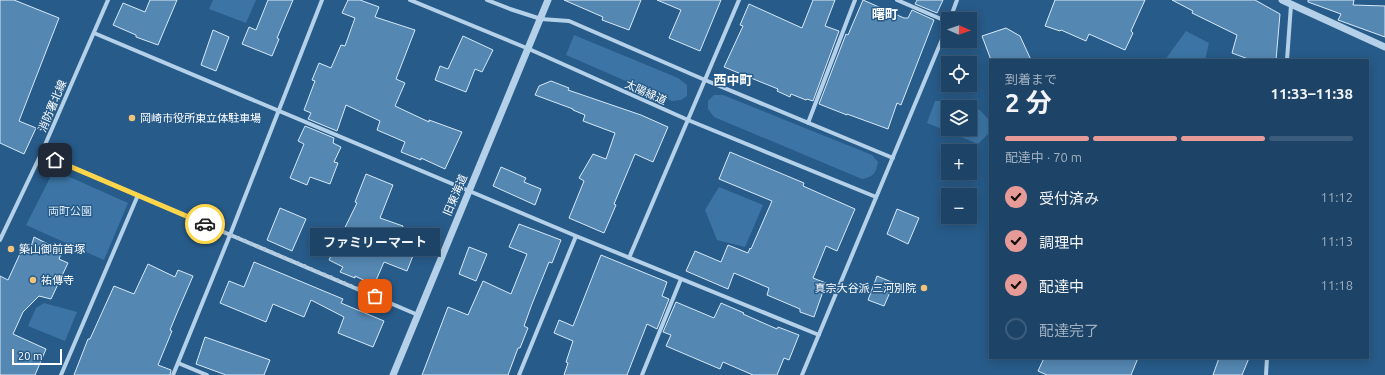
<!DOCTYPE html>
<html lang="ja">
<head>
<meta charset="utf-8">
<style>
	:root { --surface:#1d4467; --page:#2a4e70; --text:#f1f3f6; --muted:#a0b0c0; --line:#3b5c7b; --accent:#e69b98 }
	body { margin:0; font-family:Ubuntu,"Noto Sans JP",sans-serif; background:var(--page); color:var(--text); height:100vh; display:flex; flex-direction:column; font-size:15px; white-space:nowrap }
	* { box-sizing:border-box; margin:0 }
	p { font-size:13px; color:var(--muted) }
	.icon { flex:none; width:22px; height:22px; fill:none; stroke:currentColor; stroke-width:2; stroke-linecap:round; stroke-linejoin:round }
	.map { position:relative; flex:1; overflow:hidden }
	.drawer { position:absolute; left:989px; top:59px; width:380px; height:300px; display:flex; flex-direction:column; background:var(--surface); border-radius:0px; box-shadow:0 2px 10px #0003,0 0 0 1px var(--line) }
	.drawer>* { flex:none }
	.needle { width:26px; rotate:92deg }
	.buttons { position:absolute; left:941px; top:12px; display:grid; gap:8px }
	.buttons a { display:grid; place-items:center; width:36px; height:36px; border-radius:0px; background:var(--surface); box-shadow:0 2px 10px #0003,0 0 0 1px var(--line); font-size:20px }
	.scale { position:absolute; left:12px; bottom:10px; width:50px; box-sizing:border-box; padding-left:4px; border:2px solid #fff; border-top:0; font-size:11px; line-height:14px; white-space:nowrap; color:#fff; -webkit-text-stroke:3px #275b89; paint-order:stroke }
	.pin { position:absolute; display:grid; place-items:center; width:34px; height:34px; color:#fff; margin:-17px; border-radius:8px; box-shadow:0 2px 6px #0006 }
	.courier { position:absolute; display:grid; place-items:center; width:40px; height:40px; margin:-20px; border:3px solid #ffd54a; border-radius:50%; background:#fff; color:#222; box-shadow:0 1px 5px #0007 }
	.bubble { position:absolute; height:28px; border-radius:0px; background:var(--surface); box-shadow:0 2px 10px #0003,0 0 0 1px var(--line); font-size:13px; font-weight:700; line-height:28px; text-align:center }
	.overview em { font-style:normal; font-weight:700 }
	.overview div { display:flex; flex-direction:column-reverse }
	.overview { display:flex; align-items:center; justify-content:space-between; height:68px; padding:0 16px }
	h1 { font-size:26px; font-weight:700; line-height:30px }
	.bar { display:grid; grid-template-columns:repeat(4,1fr); gap:6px 4px; align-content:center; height:48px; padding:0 16px }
	.bar i { height:5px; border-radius:3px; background:var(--line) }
	.bar .active { background:var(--accent) }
	.bar p { grid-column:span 4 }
	ol { padding:0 16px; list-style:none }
	li { display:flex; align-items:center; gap:12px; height:44px }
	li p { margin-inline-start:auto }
	li .icon { padding:4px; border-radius:50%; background:var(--accent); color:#111; stroke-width:4 }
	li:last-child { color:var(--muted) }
	li i { width:22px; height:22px; border:2px solid var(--line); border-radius:50% }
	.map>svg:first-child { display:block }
	.green { fill:#3c75a5 }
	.building { fill:#5487b2; stroke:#d8e9f7 }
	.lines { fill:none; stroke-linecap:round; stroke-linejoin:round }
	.minor { stroke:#b4d1e9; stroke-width:4 }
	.tertiary { stroke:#b4d1e9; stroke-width:7 }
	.done { stroke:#b3c6d6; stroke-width:4; stroke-dasharray:0 7.2 }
	.route { stroke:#ffd54a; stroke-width:5 }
	.poi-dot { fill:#f1c47a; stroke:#275b89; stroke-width:1.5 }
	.labels { text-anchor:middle; stroke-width:3; stroke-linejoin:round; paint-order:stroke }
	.street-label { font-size:11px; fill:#fff; stroke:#275b89 }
	.poi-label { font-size:11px; fill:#fff; stroke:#275b89; text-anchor:start }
	.park-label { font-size:11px; fill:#d8e9f7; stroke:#275b89 }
	.quarter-label { font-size:13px; font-weight:bold; fill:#fff; stroke:#275b89 }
</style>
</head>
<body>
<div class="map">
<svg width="1385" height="375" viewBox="0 0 1385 375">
	<rect width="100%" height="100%" fill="#275b89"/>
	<path class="green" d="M213,0h43l-10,23 -37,-14z
		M1186,31l23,12 -4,17h-40z
		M574,35l104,43 9,7v11l-6,4 -9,1 -106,-46z
		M714,95h9l149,60 6,7c-2,11 -5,15 -16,17l-148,-62 -6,-8v-8z
		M935,101h12l23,6h-22v22h22v-22l10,3 10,11 -2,13 -10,10 -51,-21z
		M54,170l74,33 -24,57 -78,-35z
		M719,187l44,18 -18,42 -28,-7 -12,-30z
		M44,303l33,9 -12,29 -37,-15 8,-18z"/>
	<path class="building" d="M0,0h14l45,18 -40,103 17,7 -12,26 -24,-11z
		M150,0h27l-19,45 -22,-8v-2l-23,-10 10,-22 22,9z
		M268,0h25l-16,38 2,1 -7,17 -30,-12 7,-17 7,3z
		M348,0h12l19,7 -4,10 40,13 -19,49 9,4 -10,23 34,16v-2l33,12 -17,37 -24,-11v2l-20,-8 4,-10 -28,-12 3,-9 -34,-16 -9,26 -29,-12 3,-6 -7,-3 11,-29 -3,-1 7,-17 12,5 10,-23 4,1 10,-28 -13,-5z
		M564,0h77l-12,30 -27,-10 1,-3z
		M657,0h64l-21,51 -31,-13 12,-28z
		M813,0h22l-10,26 14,5 -26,70 -6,-2 -1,1 -15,-6 -1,3 -13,-6 1,-2 -54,-22 19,-41 -3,-1 9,-21 53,24z
		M863,0l41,18h4l4,-8 22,10 -33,85 -4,-2 -9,26 -41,-15v1l-28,-11 27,-70 2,1z
		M917,0h26l-6,13 -22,-9z
		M1055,0h90l-14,31 2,2 -8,17 -36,-16 -3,7 -25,-11 -1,1 -15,-5z
		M1172,0h83l25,14 -4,46h-25l-19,-7 5,-18 -45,-22 1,-2z
		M1308,0h46l-1,5 32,1v31l-47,-17 3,-6 -33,-12z
		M1006,28l14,8 11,24h-40l-9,-24z
		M213,30l16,7 -13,34 -15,-6z
		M463,36l30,14 -11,22 -7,-3 -9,23 -31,-12 5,-14 8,3z
		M551,81l18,7 -1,2 73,25 27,12 -15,35 -18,-8 -21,50 2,1 -12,28 -35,-15 15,-37 -5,-3 14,-24 13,5 9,-26 -32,-12 2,-6 -12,-5v-1l-38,-14 4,-9z
		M305,126l29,12 -1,5 8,4 -7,15 4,1 -8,21 -20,-7 -3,8 -17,-7 14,-34 -6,-3z
		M730,152l74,31 -1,3 52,23 -18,42 -11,-5 -13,32 13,5 -12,34 -14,-5v-3l-33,-14 2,-7 -35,-15 -6,16 -42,-18 9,-20 26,11 7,-17 20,8 2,-5 1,1 21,-48 -53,-22z
		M501,167l25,11 -2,4 17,7 -6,16 -42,-19z
		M366,174l27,11 -13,33 23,8 -6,15 19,7 -9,23 -23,-9 -10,23 -19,-9v2l-15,-6 3,-5 -14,-7 28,-57 -2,-1z
		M280,208l26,11 -14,32 -25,-11z
		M897,209l22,9 -11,26 -21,-10z
		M519,224l42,16 -9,23 -3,-1 -17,42 -8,22 4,2 -8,20h-2l-10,27h-86l26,-68 20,8 15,-34 28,13 16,-40 -18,-7z
		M34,237l28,14 -3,8 9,4 -17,36 -12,-3 -16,16 -10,22 33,15 -11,26h-35v-99l8,4 16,-35 7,2z
		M469,247l18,7 -11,27 -17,-7z
		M601,255l66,27 -5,14 7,3 -12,30 -10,-5 -20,51h-63l4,-12 -2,-1 7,-21 -19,-8 5,-13 14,6z
		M254,262l89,37 -2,4 43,18 -11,26 -35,-14 6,-16 -33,-17 -7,17 -31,-13 -7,18 -46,-19 9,-22 15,6z
		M148,264l27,13 3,-7 15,6 -16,37 -7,17 2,1 -14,34 13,5 -1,5h-96l14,-36h2l24,-53 20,8z
		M877,276l17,7 -10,23 -16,-6z
		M676,302l38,16 7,-15 23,10 -1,1 34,15 1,-2 21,8 -10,25 -5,-2 -7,17h-24l-30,-13 -3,7 -54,-23 5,-11 -8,-3z
		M205,337l65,23 -6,15h-38l-30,-11z
		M1044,358h94l-7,17h-84l-9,-4z
		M1219,358h30l-7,17h-29z"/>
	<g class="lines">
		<path class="minor" d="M410,0l119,49 159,71 188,77
			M487,0l23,9 31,10 28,2 136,59 188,78
			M897,0l51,22
			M950,19l7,-19
			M94,33l482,203 243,99
			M1287,60l4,-55
			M808,123l47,-123
			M41,154l377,161
			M0,240l41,-86 67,-154
			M629,258l110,-258
			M178,363l29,12
			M61,375l77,-180
			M173,375l57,-140 92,-235
			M519,375l57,-139
			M642,375l39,-96
			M802,375l146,-350
			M1266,375l1,-17"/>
		<path class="tertiary" d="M1282,0l103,47
			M393,375l155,-375"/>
	</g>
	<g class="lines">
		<path class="done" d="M205,224l170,72"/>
		<path class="route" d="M55,160l150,64"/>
	</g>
	<g class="poi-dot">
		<circle cx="132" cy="118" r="4"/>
		<circle cx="11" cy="249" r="4"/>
		<circle cx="33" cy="280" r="4"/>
		<circle cx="924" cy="288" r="4"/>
	</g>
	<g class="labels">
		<g class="street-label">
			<text transform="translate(646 92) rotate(24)" y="4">太陽緑道</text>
			<text transform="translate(52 106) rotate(-67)" y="4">消防署北線</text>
			<text transform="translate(455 195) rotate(-67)" y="4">旧東海道</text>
		</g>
		<g class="poi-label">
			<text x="140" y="122">岡崎市役所東立体駐車場</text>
			<text x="19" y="253">築山御前首塚</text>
			<text x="41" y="284">祐傳寺</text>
			<text x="916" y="292" text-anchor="end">真宗大谷派 三河別院</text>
		</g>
		<g class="park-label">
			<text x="70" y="215">両町公園</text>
		</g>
		<g class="quarter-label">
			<text x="885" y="19">曙町</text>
			<text x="733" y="85">西中町</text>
		</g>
	</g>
</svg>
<div class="buttons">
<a><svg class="needle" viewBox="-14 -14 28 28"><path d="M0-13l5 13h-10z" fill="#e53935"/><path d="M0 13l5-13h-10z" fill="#a0b0c0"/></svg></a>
<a><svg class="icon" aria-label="locate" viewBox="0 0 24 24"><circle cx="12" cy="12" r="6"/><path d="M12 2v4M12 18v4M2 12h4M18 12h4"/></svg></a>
<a><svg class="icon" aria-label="layers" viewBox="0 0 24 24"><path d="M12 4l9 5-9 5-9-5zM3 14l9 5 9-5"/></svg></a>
<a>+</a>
<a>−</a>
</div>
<div class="scale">20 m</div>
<div class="pin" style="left:375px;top:296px;background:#ea580c"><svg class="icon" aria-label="bag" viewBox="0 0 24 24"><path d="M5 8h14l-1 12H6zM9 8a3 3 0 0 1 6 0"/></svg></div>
<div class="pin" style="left:55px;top:160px;background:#1f2937"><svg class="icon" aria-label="home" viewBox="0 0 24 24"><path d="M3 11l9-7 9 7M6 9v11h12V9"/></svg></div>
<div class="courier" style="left:205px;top:224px"><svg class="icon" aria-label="car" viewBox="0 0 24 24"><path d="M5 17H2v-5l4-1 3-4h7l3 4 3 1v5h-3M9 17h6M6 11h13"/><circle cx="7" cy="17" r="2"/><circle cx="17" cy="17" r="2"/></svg></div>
<div class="bubble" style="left:310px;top:228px;width:130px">ファミリーマート</div>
<section class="drawer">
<div class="overview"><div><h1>2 分</h1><p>到着まで</p></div><em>11:33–11:38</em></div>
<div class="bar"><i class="active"></i><i class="active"></i><i class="active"></i><i></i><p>配達中 · 70 m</p></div>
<ol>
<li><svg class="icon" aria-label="check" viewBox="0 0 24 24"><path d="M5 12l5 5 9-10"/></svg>受付済み<p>11:12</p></li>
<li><svg class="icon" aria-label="check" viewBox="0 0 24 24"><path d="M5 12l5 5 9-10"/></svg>調理中<p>11:13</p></li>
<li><svg class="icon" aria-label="check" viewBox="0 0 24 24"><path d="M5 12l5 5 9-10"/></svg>配達中<p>11:18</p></li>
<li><i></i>配達完了</li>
</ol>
</section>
</div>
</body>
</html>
